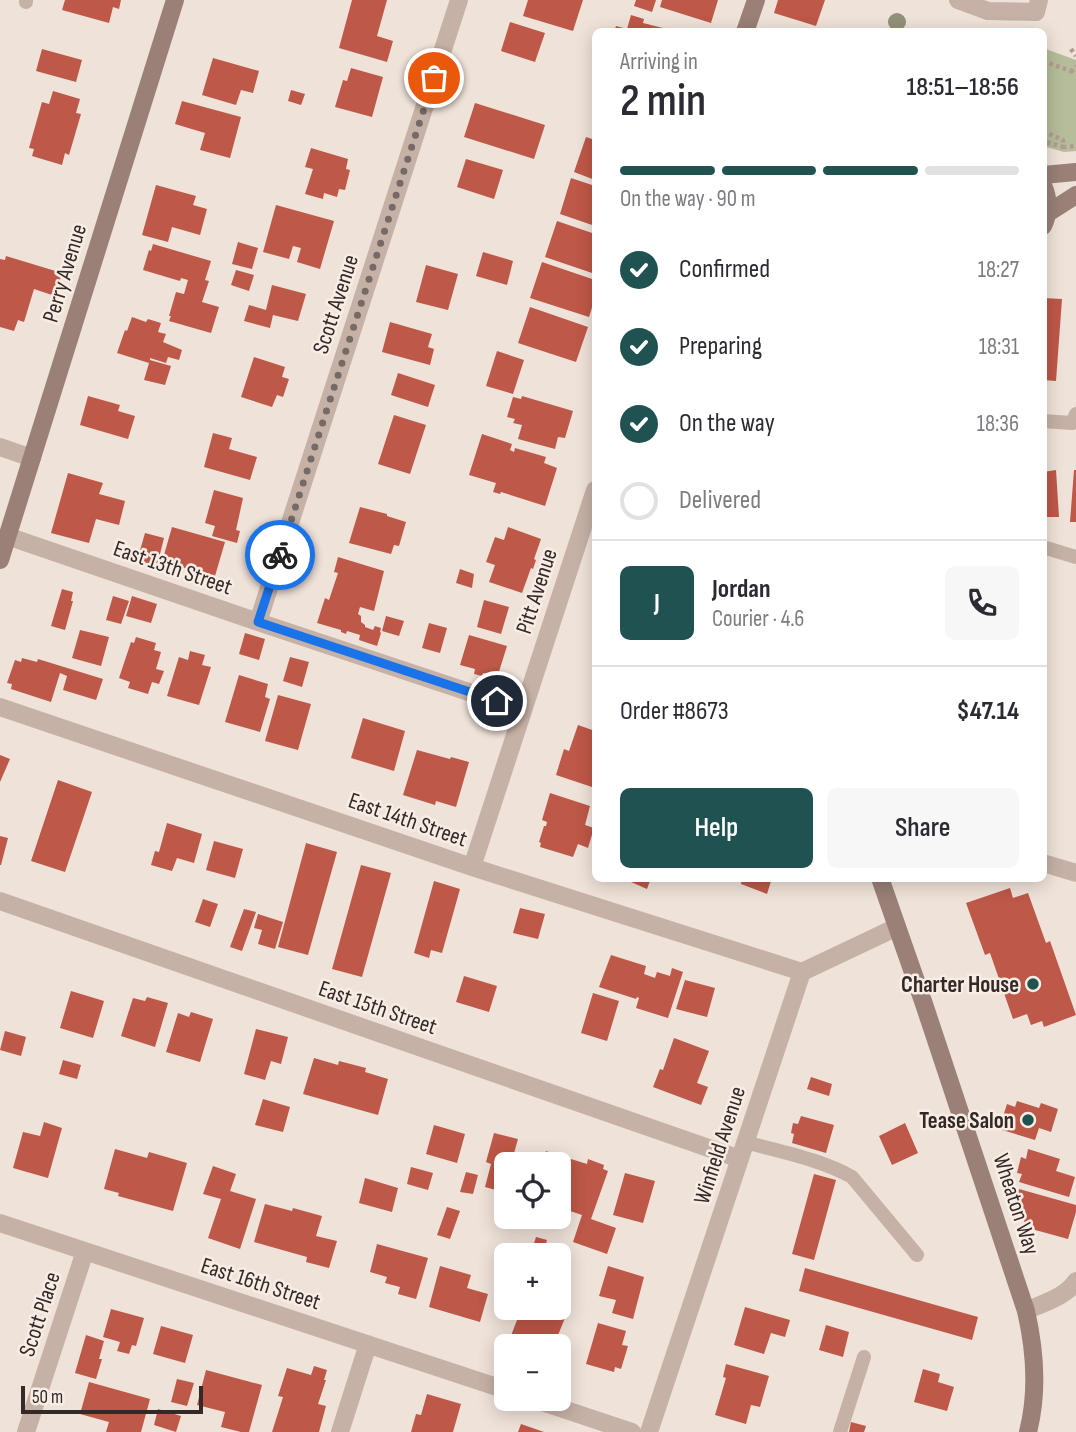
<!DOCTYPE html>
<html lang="en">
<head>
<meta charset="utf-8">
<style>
	:root { --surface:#fff; --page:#f7f7f7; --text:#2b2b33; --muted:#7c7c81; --line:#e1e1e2; --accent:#1f5250 }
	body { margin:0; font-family:"Sofia Sans Condensed",sans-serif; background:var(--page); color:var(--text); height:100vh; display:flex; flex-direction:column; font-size:26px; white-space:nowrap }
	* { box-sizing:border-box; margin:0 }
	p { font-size:23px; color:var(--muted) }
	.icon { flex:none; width:38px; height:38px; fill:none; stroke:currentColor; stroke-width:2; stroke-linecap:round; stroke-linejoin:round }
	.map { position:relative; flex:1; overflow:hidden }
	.panel { position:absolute; left:592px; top:28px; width:455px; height:854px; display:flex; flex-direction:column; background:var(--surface); border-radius:10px; box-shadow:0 4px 18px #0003 }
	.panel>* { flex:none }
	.buttons { position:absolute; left:494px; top:1152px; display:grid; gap:14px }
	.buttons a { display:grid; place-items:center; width:77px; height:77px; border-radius:10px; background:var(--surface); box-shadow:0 4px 18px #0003; font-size:35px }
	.scale { position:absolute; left:21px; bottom:18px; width:182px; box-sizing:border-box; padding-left:7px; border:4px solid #332926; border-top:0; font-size:19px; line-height:24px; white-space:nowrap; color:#332926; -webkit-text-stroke:5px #f8ede5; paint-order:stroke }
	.pin { position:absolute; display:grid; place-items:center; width:60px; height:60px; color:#fff; margin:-30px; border:4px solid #fff; border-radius:50%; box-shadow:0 2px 7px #0007 }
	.courier { position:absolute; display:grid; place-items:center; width:70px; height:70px; margin:-35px; border:5px solid #1a73e8; border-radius:50%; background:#fff; color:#222; box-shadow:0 2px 9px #0007 }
	.overview em { font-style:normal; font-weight:600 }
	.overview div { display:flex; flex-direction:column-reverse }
	.overview { display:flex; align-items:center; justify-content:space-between; height:119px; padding:0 28px }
	h1 { font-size:46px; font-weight:600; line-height:52px }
	.bar { display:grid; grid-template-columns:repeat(4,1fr); gap:10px 7px; align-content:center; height:84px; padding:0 28px }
	.bar i { height:9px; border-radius:5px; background:var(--line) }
	.bar .active { background:var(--accent) }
	.bar p { grid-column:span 4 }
	.line { display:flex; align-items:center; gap:18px; padding:0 28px; border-top:2px solid var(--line) }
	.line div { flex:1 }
	.round { display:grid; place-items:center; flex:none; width:74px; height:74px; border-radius:10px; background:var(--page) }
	ol { padding:0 28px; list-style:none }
	li { display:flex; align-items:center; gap:21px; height:77px }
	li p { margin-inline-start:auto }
	li .icon { padding:7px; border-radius:50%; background:var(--accent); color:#fff; stroke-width:4 }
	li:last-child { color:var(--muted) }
	li i { width:38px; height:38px; border:4px solid var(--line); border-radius:50% }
	.action { display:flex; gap:14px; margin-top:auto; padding:14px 28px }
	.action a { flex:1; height:80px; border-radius:10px; background:var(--accent); color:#fff; font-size:28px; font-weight:600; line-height:80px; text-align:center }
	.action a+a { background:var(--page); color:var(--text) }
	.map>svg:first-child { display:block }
	.green { fill:#b5bd9a }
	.building { fill:#be5848 }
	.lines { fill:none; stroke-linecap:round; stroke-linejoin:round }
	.path { stroke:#b29b90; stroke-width:4.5; stroke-dasharray:3.5 3.5; stroke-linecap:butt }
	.lane { stroke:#c6b1a6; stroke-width:14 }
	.street { stroke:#c6b1a6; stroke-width:18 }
	.secondary { stroke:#9a8077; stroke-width:18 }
	.tree { fill:#92927a }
	.done { stroke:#756a65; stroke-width:7; stroke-dasharray:0 12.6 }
	.route { stroke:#1a73e8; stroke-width:9 }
	.poi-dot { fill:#1f5250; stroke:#f8ede5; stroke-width:2.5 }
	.labels { text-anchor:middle; stroke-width:5; stroke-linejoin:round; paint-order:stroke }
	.street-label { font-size:23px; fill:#332926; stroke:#f8ede5 }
	.poi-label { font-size:23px; font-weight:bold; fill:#332926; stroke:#f8ede5; text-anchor:end }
</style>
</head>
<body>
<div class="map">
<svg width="1076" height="1432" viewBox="0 0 1076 1432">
	<rect width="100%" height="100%" fill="#efe2d9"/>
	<path class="green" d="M1043,48l33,12v91l-12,1 -21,-6z"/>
	<path class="building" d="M65,0h56l-2,9 -6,-2 -4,16 -47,-13z
		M352,0h35l-10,36 16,5 -6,21 -48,-14z
		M528,0h55l-10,31 -50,-15z
		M636,0h20l-4,12 -18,-6z
		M662,0h56l-7,23 -51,-16z
		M778,0h47l-9,26 -42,-13z
		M631,15l13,4 -1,4 20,5 -1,4h-48l2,-6 11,3z
		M510,22l35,11 -10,29 -34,-11z
		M42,49l40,11 -6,22 -40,-11z
		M213,58l46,13 -6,22 -12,-3 -5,15 -34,-10z
		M351,68l32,9 -11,40 -37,-10 8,-27 4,1z
		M291,90l14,4 -4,11 -13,-4z
		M53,91l27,8 -4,14 5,1 -12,41 -4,-2 -3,12 -30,-9 2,-7 -5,-1 13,-46 7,2z
		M182,101l59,16 -11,41 -30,-8 5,-17 -30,-9z
		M475,103l70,22 -11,34 -70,-22z
		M586,137l9,3v40l-21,-8z
		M311,148l37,11 -2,10 4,1 -5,20 -6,-1 -2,8 -13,-4 -1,6 -18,-5 8,-25 -8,-2z
		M466,159l37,11 -9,29 -37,-12z
		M571,178l24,8v40l-35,-12z
		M156,185l40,11 -3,9 14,4 -7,26 -28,-8 -4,15 -26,-7z
		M276,205l58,16 -14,48 -23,-7 4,-14 -8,-2 -4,13 -26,-7z
		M557,221l38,13v40l-50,-17z
		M238,242l20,6 -6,21 -20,-5z
		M153,244l58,17 -6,19 4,1 -7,21 17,5 -8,26 -42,-12 2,-5h-2l7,-24 8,2 4,-14 -7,-2 -1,3 -37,-11 6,-20 2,1z
		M483,252l30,9 -6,24 -31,-9z
		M6,256l56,17 -7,23 -21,-7 -10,33 -6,-2 -4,11 -14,-4v-68l5,1z
		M542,262l53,18v18l-6,19 -59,-19z
		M426,265l32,9 -10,36 -32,-8z
		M236,270l18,5 -5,16 -18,-6z
		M272,285l34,9 -8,27 -25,-6 -3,13 -26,-7 5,-16 17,5z
		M1043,298l19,1 -6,82 -13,-1z
		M530,307l58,20 -12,35 -58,-19z
		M132,317l14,5 2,-3 13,4 -3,9 8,2 -3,8 19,8 -3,10 -11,-3 -2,6 -16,-5v2l21,6 -6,19 -21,-5 5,-17 -32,-10 8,-23 2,1z
		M390,322l42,12 -4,13 6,2 -4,16 -48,-13z
		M497,351l27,9 -11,34 -27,-8z
		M254,357l31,10 -3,10 7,2 -6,18 -6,-2 -5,12 -31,-10z
		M398,373l37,12 -7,22 -37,-12z
		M88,396l32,9 -2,6 17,5 -7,23 -48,-14z
		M522,396l51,15 -8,27 -7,-1 -3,12 -37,-10 4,-14 -9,-2 2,-4 -8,-2 6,-20 8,2z
		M394,415l32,10 -16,49 -32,-10z
		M213,433l19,5 -3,11 28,8 -7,23 -46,-13z
		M482,434l30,10 -2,6 4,2 1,-4 31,9 -2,6 13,5 -12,38 -44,-14 -1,2 -7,-2 3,-9 -27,-8z
		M1056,470l3,47h-16v-45z
		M1074,470h2v52h-6z
		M68,473l35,10 -4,11 26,7 -6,24 -23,-6 -7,24 -38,-10z
		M214,490l29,8 -7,32 4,1 -3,12 -25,-7 3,-10 -10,-3z
		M360,507l27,7v2l19,6 -7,24 -5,-1 -3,9 -42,-11z
		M172,527l53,15 -10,34 -53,-14z
		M508,527l33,12 -7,20 2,1 -3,9 -2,-1 -9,25 -33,-11 6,-17 -9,-3 9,-25 9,3z
		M145,533l19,5 -7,28 -20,-5z
		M338,557l46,14 -10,40 -14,-4 -2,7 3,2v6l4,3v2l8,3 2,-4 6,2 -1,4 1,1 -4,13 -18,-6 1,-5 -13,-4 -1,3 -5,-2v-2l-24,-7 8,-25 4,2 9,-27 -4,-1z
		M460,569l14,5 -2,14 -16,-5z
		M62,589l11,3 -2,9h2l-8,29 -14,-4z
		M113,596l16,5 -8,23 -15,-4z
		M132,596l25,8 -6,19 -25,-7z
		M484,600l25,7 -8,27 -24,-7z
		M386,616l18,5 -5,15 -17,-5z
		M429,623l18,5 -7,25 -18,-5z
		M80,630l29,7 -8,29 -29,-8z
		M245,633l20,6 -6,21 -20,-6z
		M469,635l38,11 -10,32 -14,-5 -1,3 -8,-2 1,-5 -15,-4z
		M136,637l20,6 -2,7 7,2 -5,17 8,2 -5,13 -7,-2 -4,12 -20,-6 2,-6 -11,-4 12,-36 3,1z
		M190,651l15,4 -3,10 9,2 -12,38 -32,-9 12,-39 9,3z
		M290,657l19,5 -7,25 -19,-6z
		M22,658l15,4 1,-3 65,20 -7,21 -33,-10 4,-14 -7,-3 -9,29 -40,-13 1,-5 -5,-1 8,-23 6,2z
		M239,675l29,9 -3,13 5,2 -10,33 -35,-10z
		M278,695l33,9 -13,46 -33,-9z
		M363,718l42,13 -11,40 -43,-13z
		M578,725l17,6v57l-39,-13 8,-26 5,2z
		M417,750l33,9 1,-2 18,5 -13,45 -20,-6 -1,4 -32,-10z
		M0,755l10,4 -10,23z
		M58,780l34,12 -27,80 -34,-11z
		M550,793l40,13 -5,19 9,3 -6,20 -10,-4 -5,13 -33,-10 1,-4 -2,-1 5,-16h2l1,-4 -5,-2z
		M167,823l35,11 -8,29 -17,-5 -5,13 -21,-6 4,-14 4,1z
		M0,836l8,2 -7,27h-1z
		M214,841l29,8 -8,29 -29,-8z
		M306,843l31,9 -29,103 -30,-8z
		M361,865l30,8 -29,104 -30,-8z
		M622,878h29l-4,11z
		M742,878h30l-5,16 -26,-10z
		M434,881l26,8 -18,64 -11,-3 -2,8 -15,-5z
		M1010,888l3,10 15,-5 18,50 4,-2 26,74 -32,12 -2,-6 -11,4 -4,-11 -14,5 -23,-66 -5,2 -19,-52z
		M203,899l15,5 -8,23 -15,-5z
		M520,908l25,6 -7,25 -25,-6z
		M244,909l12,3 -14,39 -12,-4z
		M258,914l25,8 -8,27 -17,-5 4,-14 -8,-2z
		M611,955l35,11 -2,8 11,4 2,-6 13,4 2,-8 11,4 -15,46 -32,-10 3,-10 -2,-1 -1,2 -37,-12z
		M464,976l33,10 -8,26 -33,-10z
		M685,980l30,8 -8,29 -31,-8z
		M71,991l33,10 -11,37 -33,-10z
		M593,993l26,8 -12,40 -26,-8z
		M147,997l21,6 -13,44 -34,-11 12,-38 12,3z
		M191,1012l22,7 -13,43 -34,-10 12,-39 11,4z
		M256,1029l32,8 -7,27 -10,-3 -6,19 -21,-6z
		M5,1031l21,6 -5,19 -21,-6z
		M674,1038l35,13 -12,32 11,4 -7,18 -48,-18 7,-18 3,1z
		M314,1058l24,7 1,-4 27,7 -1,4 23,7 -10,36 -75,-21z
		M63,1060l18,5 -4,14 -18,-5z
		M811,1077l21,7 -3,12 -22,-7z
		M263,1099l27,8 -7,25 -28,-7z
		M1017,1101l22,7 2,-5 17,6 -7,23 -12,-4 -4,12 -36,-11 8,-25 8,3z
		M801,1116l33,9 -8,28 -34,-10 2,-9 -3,-1 2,-10 5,1z
		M44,1122l18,6 -14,50 -35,-10 10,-36 17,4z
		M905,1123l13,30 -26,12 -13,-29z
		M434,1125l31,9 -8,29 -31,-9z
		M494,1133l24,6 -7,25h-5v19l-3,9 -18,-5 6,-23 -5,-2z
		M115,1149l32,9 2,-6 38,11 -14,48 -55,-15 1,-3 -15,-4z
		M1028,1149l32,10 -4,12 19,6 -6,20 -50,-15 3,-8 -5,-1 4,-16 5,2z
		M546,1151l13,5 -2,5 11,4 3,-6 16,5 1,-5 16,6 -1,4 5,2 -17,48 25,9 -9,26 -34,-12 9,-27 -24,-8v-43h-26l3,-10 9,2z
		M213,1166l23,8 -6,17 26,8 -16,50 -32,-11 13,-39 -18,-5z
		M411,1167l22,6 -5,17 -21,-6z
		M466,1172l12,3 -5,19 -13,-2z
		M625,1173l30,8 -12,42 -30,-8z
		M814,1174l22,6 -22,80 -22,-6z
		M365,1178l33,10 -6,24 -33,-9z
		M1019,1189l57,16v7l-8,27 -40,-11 -13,-23z
		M265,1204l27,7 1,-3 29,8 -6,20 21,5 -8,27 -23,-6 1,-5 -53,-15z
		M447,1207l13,4 -10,28 -13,-4z
		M536,1237l11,3 -4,13 -11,-3z
		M377,1244l51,14 -12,41 -18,-5 2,-7 -15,-4 2,-6 -17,-5z
		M440,1266l31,9 -4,13 21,6 -8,28 -51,-15z
		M608,1266l36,11 -11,42 -21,-6 4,-13 -17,-4z
		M805,1268l173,49 -6,23 -173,-49z
		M522,1307h30l15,6 -11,27 -9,-4 -4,10h-36z
		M745,1307l45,13 -5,17 -14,-4 -7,21 -30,-9z
		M111,1309l33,9 -8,28 -4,-1 -3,9 -12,-3 3,-9 -17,-5z
		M598,1323l28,8 -4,14 6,1 -7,23 -6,-2 -1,5 -28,-8z
		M826,1325l23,7 -6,25 -24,-7z
		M161,1326l32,9 -8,28 -32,-9z
		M86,1335l18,6 -5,18h3l-6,20 -21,-6z
		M726,1364l43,12 -9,31 -9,-2 -5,19 -31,-9 11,-37 -3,-1z
		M314,1366l13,4 -3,10h2l-8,24 8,2 -7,26h-47l11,-35 -5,-1 9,-28 24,7z
		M923,1369l17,5 -2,8 16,5 -7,24 -33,-9z
		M206,1370l56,15 -13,47h-8l-20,-5 4,-15 -28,-7z
		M177,1379l17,4 -7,23 -16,-4z
		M89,1382l61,17 -9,33h-35l3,-10 -29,-8z
		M427,1394l34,10 -8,28h-42l5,-18 5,1z
		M158,1409l23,7 -5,16 -22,-7z
		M851,1422l15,4 -2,6h-15z
		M521,1424l23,8h-26z"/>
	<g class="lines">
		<path class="path" d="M1071,49l5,7
			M1043,61l33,12
			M1071,72l5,-6
			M1043,131l20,9v7l-20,-6
			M1063,147l13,-1"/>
		<path class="lane" d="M26,2v-2
			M1043,421l29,2 4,-9
			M1043,547l33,10
			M745,1142c36,10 75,17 107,35l65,78
			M840,1432l24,-75"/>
		<path class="street" d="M958,0l30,11 48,1 3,-12
			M0,447l32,11
			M7,536l251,86 265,88
			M258,622l201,-622
			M0,707l472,160 330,105
			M1043,863l33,10
			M472,867l123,-377
			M0,901l740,258
			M0,1223l506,167
			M1026,1311c17,-8 40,-14 50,-30
			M530,1398l102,34
			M26,1432l59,-181
			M340,1432l28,-88
			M649,1432l153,-460 95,-45"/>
		<path class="secondary" d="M745,32l11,-32
			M1043,175l33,-3
			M1043,185c6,14 7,27 0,41
			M1048,213l28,-18
			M0,560l175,-560
			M880,878l44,126 102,307c9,39 12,82 2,121"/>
	</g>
	<circle class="tree" cx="897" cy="22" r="9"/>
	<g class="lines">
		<path class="done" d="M280,555l154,-477"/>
		<path class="route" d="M280,555l-22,67 239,79"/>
	</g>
	<g class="poi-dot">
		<circle cx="1033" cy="984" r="7"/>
		<circle cx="1028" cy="1120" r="7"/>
	</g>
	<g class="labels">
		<g class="street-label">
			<text transform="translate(64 273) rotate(-73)" y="8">Perry Avenue</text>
			<text transform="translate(335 304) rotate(-72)" y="8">Scott Avenue</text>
			<text transform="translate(173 567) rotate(19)" y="8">East 13th Street</text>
			<text transform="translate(536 591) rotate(-72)" y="8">Pitt Avenue</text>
			<text transform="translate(408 819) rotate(19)" y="8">East 14th Street</text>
			<text transform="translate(378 1007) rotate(19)" y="8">East 15th Street</text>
			<text transform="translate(719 1145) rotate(-72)" y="8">Winfield Avenue</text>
			<text transform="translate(1017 1204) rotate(72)" y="8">Wheaton Way</text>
			<text transform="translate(261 1283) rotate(18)" y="8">East 16th Street</text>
			<text transform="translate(39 1314) rotate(-72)" y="8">Scott Place</text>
		</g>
		<g class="poi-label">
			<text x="1019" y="992">Charter House</text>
			<text x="1014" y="1128">Tease Salon</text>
		</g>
	</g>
</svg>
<div class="buttons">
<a><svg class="icon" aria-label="locate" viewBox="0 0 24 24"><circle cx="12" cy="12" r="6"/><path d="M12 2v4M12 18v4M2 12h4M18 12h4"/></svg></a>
<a>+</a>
<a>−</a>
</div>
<div class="scale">50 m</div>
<div class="pin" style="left:434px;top:78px;background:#ea580c"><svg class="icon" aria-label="bag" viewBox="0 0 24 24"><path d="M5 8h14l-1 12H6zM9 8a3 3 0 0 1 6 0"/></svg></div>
<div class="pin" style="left:497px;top:701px;background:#1f2937"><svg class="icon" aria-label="home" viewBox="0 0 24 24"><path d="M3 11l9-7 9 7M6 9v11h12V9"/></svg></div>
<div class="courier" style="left:280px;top:555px"><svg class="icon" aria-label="bike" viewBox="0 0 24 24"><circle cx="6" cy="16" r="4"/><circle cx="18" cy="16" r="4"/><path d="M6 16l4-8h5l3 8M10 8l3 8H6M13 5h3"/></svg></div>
<section class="panel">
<div class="overview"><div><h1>2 min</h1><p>Arriving in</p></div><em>18:51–18:56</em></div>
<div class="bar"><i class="active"></i><i class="active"></i><i class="active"></i><i></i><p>On the way · 90 m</p></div>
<ol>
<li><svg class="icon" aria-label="check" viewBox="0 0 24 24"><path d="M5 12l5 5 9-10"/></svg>Confirmed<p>18:27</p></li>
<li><svg class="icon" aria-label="check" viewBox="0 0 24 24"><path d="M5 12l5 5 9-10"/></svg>Preparing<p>18:31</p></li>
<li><svg class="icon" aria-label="check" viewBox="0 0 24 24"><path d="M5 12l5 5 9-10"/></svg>On the way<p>18:36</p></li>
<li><i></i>Delivered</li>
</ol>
<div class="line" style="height:126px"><b class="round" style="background:var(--accent);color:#fff">J</b><div><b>Jordan</b><p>Courier · 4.6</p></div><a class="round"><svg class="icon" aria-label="phone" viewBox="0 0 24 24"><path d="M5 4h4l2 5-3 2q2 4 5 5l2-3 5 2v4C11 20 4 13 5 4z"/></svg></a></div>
<div class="line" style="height:91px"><div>Order #8673</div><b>$47.14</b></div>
<div class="action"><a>Help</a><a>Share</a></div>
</section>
</div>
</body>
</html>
